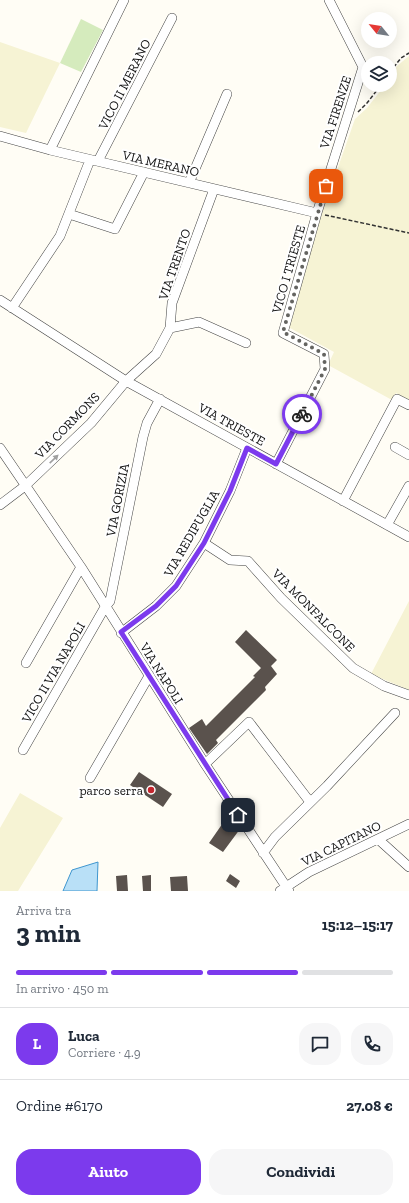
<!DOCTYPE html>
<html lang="it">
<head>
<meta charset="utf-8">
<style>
	:root { --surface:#fff; --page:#f6f6f7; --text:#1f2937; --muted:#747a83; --line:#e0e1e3; --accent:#7c3aed }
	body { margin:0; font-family:"Zilla Slab",serif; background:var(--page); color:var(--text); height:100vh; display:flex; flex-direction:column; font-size:15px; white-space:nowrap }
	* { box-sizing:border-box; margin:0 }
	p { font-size:13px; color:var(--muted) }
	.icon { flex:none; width:22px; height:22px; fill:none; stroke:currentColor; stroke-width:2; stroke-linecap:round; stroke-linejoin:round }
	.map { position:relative; height:891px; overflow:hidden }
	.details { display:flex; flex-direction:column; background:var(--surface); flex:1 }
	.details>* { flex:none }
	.needle { width:26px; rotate:300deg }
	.buttons { position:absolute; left:361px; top:12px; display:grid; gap:8px }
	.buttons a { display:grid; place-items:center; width:36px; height:36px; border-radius:50%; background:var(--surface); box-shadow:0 4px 16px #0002; font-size:20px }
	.pin { position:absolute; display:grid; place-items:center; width:34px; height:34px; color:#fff; margin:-17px; border-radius:8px; box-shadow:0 2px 6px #0006 }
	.courier { position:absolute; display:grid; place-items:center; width:40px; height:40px; margin:-20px; border:3px solid #7c3aed; border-radius:50%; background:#fff; color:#222; box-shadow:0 1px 5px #0007 }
	.head em { font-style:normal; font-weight:800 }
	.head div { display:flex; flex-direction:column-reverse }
	.head { display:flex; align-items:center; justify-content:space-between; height:68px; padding:0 16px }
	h1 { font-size:26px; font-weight:800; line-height:30px }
	.bar { display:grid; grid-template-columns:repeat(4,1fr); gap:6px 4px; align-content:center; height:48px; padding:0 16px }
	.bar i { height:5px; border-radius:3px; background:var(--line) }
	.bar .selected { background:var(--accent) }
	.bar p { grid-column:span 4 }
	.line { display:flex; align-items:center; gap:10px; padding:0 16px; border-top:1px solid var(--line) }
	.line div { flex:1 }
	.round { display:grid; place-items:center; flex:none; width:42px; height:42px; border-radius:16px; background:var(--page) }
	.primary-button { display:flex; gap:8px; margin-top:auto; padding:8px 16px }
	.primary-button a { flex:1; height:46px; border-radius:16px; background:var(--accent); color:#fff; font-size:16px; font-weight:800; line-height:46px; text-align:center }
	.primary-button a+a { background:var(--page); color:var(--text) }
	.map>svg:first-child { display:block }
	.farmland { fill:#f6f3d4 }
	.green { fill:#d5ebbd }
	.water { fill:#b9e0f7; stroke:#3f96cf }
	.building { fill:#5a524d }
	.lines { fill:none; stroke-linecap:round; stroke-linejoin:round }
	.minor-casing { stroke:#444; stroke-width:10 }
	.path { stroke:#333; stroke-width:1.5; stroke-dasharray:4 2; stroke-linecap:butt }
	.minor { stroke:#fff; stroke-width:9 }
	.oneway { fill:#a0a0a0 }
	.done { stroke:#646461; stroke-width:4; stroke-dasharray:0 7.2 }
	.route { stroke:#7c3aed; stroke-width:5 }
	.poi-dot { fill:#c4262e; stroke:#fff; stroke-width:1.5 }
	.labels { text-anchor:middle; stroke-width:4; stroke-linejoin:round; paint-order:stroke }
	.street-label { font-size:13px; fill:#111; stroke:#fff }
	.poi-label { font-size:13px; fill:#111; stroke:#fff; text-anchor:end }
</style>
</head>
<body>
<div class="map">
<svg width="409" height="891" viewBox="0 0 409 891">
	<rect width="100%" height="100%" fill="#fffdf5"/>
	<path class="farmland" d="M0,42l60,21 -34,70 -26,-6z
		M409,56v344l-13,-7 -4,7 -64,-35 6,-13 -44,-24 -2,-4 35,-114 32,-91 12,-11 18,-23h5v-8l7,-11z
		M409,601v89l-38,-16z
		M20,793l43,25 -45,73h-18v-63z"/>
	<path class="green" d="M81,19l22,11 -22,42 -21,-9z"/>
	<path class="water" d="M98,862l-1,29h-34l9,-21z"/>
	<path class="building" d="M246,630l31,30 -6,6 6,8 -12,13 1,3 -50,50 2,3 -11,11 -18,-26 13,-9 4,7 49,-49 -2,-1 8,-8 -26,-26z
		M139,772l33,22 -9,13 -33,-22z
		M225,820l15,9 -17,23 -14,-9z
		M230,874l10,7 -4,7 -10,-7z
		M127,875l1,16h-11l-1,-15z
		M151,875v16h-8l-1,-15z
		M187,876l1,15h-17l-1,-14z"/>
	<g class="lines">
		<defs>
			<path id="minor" d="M0,136l50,14 267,63
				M50,150l74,-150
				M98,161l74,-143
				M189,183l38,-89
				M69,214l46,15 29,-57
				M0,300l126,81 283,156
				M12,308l48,-72 30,-76
				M170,328l29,-6 47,21
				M395,447l14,8
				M0,448l81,119 124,197 84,127
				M276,464l49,-95 -1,-15 -41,-21 34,-120 46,-146 -34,-67
				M343,501l54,-102 12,6
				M0,505l25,-19 66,-63 35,-42 30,-27 14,-26 2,-25 42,-114
				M387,525l22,-39
				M204,543l26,17 18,1 33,37 72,70 31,18 25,9
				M121,633l35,-27 20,-20 28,-43 26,-52 17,-43
				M26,663l55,-96
				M23,750l82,-143 5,-6 33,-164 4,-14 13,-24
				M205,764l44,-42 61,80
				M90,778l59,-102
				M378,839l31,28
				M263,853l12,-16 52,-51 68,-73
				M280,891l29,-19 100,-48"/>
		</defs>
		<use href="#minor" class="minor-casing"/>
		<path class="path" d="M390,72l11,-14 8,-5
			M358,112l9,-9 14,-18
			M325,215l84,18"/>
		<use href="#minor" class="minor"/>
	</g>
	<defs><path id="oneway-solid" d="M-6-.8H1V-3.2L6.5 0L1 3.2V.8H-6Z"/></defs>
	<use class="oneway" href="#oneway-solid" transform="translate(54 459) rotate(-44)"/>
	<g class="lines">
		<path class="done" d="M302,414l23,-45 -1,-15 -41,-22 43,-146"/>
		<path class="route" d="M238,815l-117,-183 35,-26 20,-20 28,-43 26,-52 17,-43 29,16 26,-50"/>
	</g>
	<circle class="poi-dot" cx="151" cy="790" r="4"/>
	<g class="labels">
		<g class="street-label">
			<text transform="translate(124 84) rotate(-63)" y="5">VICO II MERANO</text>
			<text transform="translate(335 112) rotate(-72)" y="5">VIA FIRENZE</text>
			<text transform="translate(161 163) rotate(13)" y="5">VIA MERANO</text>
			<text transform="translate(174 264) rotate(-71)" y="5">VIA TRENTO</text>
			<text transform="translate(288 269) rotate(-74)" y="5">VICO I TRIESTE</text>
			<text transform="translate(232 424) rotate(29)" y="5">VIA TRIESTE</text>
			<text transform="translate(67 425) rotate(-46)" y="5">VIA CORMONS</text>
			<text transform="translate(117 500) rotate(-79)" y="5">VIA GORIZIA</text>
			<text transform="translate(191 533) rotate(-60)" y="5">VIA REDIPUGLIA</text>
			<text transform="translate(314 610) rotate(45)" y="5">VIA MONFALCONE</text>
			<text transform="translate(53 672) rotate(-60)" y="5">VICO II VIA NAPOLI</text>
			<text transform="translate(162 673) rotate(58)" y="5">VIA NAPOLI</text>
			<text transform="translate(341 843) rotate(-26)" y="5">VIA CAPITANO</text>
		</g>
		<g class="poi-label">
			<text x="143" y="795">parco serra</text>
		</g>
	</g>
</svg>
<div class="buttons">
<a><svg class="needle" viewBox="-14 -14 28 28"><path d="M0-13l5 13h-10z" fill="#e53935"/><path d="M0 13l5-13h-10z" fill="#747a83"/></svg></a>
<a><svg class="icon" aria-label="layers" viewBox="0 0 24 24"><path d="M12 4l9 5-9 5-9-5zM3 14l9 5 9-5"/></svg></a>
</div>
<div class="pin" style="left:326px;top:186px;background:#ea580c"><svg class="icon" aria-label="bag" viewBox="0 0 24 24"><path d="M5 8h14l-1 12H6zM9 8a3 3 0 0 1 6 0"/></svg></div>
<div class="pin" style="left:238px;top:815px;background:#1f2937"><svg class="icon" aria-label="home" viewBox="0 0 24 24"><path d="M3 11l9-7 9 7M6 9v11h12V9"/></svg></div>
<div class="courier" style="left:302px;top:414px"><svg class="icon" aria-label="bike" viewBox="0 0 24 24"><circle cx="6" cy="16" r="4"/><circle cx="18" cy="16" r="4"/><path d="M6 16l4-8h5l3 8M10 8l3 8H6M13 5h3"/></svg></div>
</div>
<section class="details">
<div class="head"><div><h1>3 min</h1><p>Arriva tra</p></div><em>15:12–15:17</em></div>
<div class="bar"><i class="selected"></i><i class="selected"></i><i class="selected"></i><i></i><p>In arrivo · 450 m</p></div>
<div class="line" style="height:72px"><b class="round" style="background:var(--accent);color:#fff">L</b><div><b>Luca</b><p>Corriere · 4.9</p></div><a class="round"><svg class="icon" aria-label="chat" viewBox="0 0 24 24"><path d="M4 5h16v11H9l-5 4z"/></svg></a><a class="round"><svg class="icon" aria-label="phone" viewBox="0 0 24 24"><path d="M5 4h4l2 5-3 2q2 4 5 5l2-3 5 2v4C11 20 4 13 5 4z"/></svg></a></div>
<div class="line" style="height:52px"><div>Ordine #6170</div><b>27.08 €</b></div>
<div class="primary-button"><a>Aiuto</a><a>Condividi</a></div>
</section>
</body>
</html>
